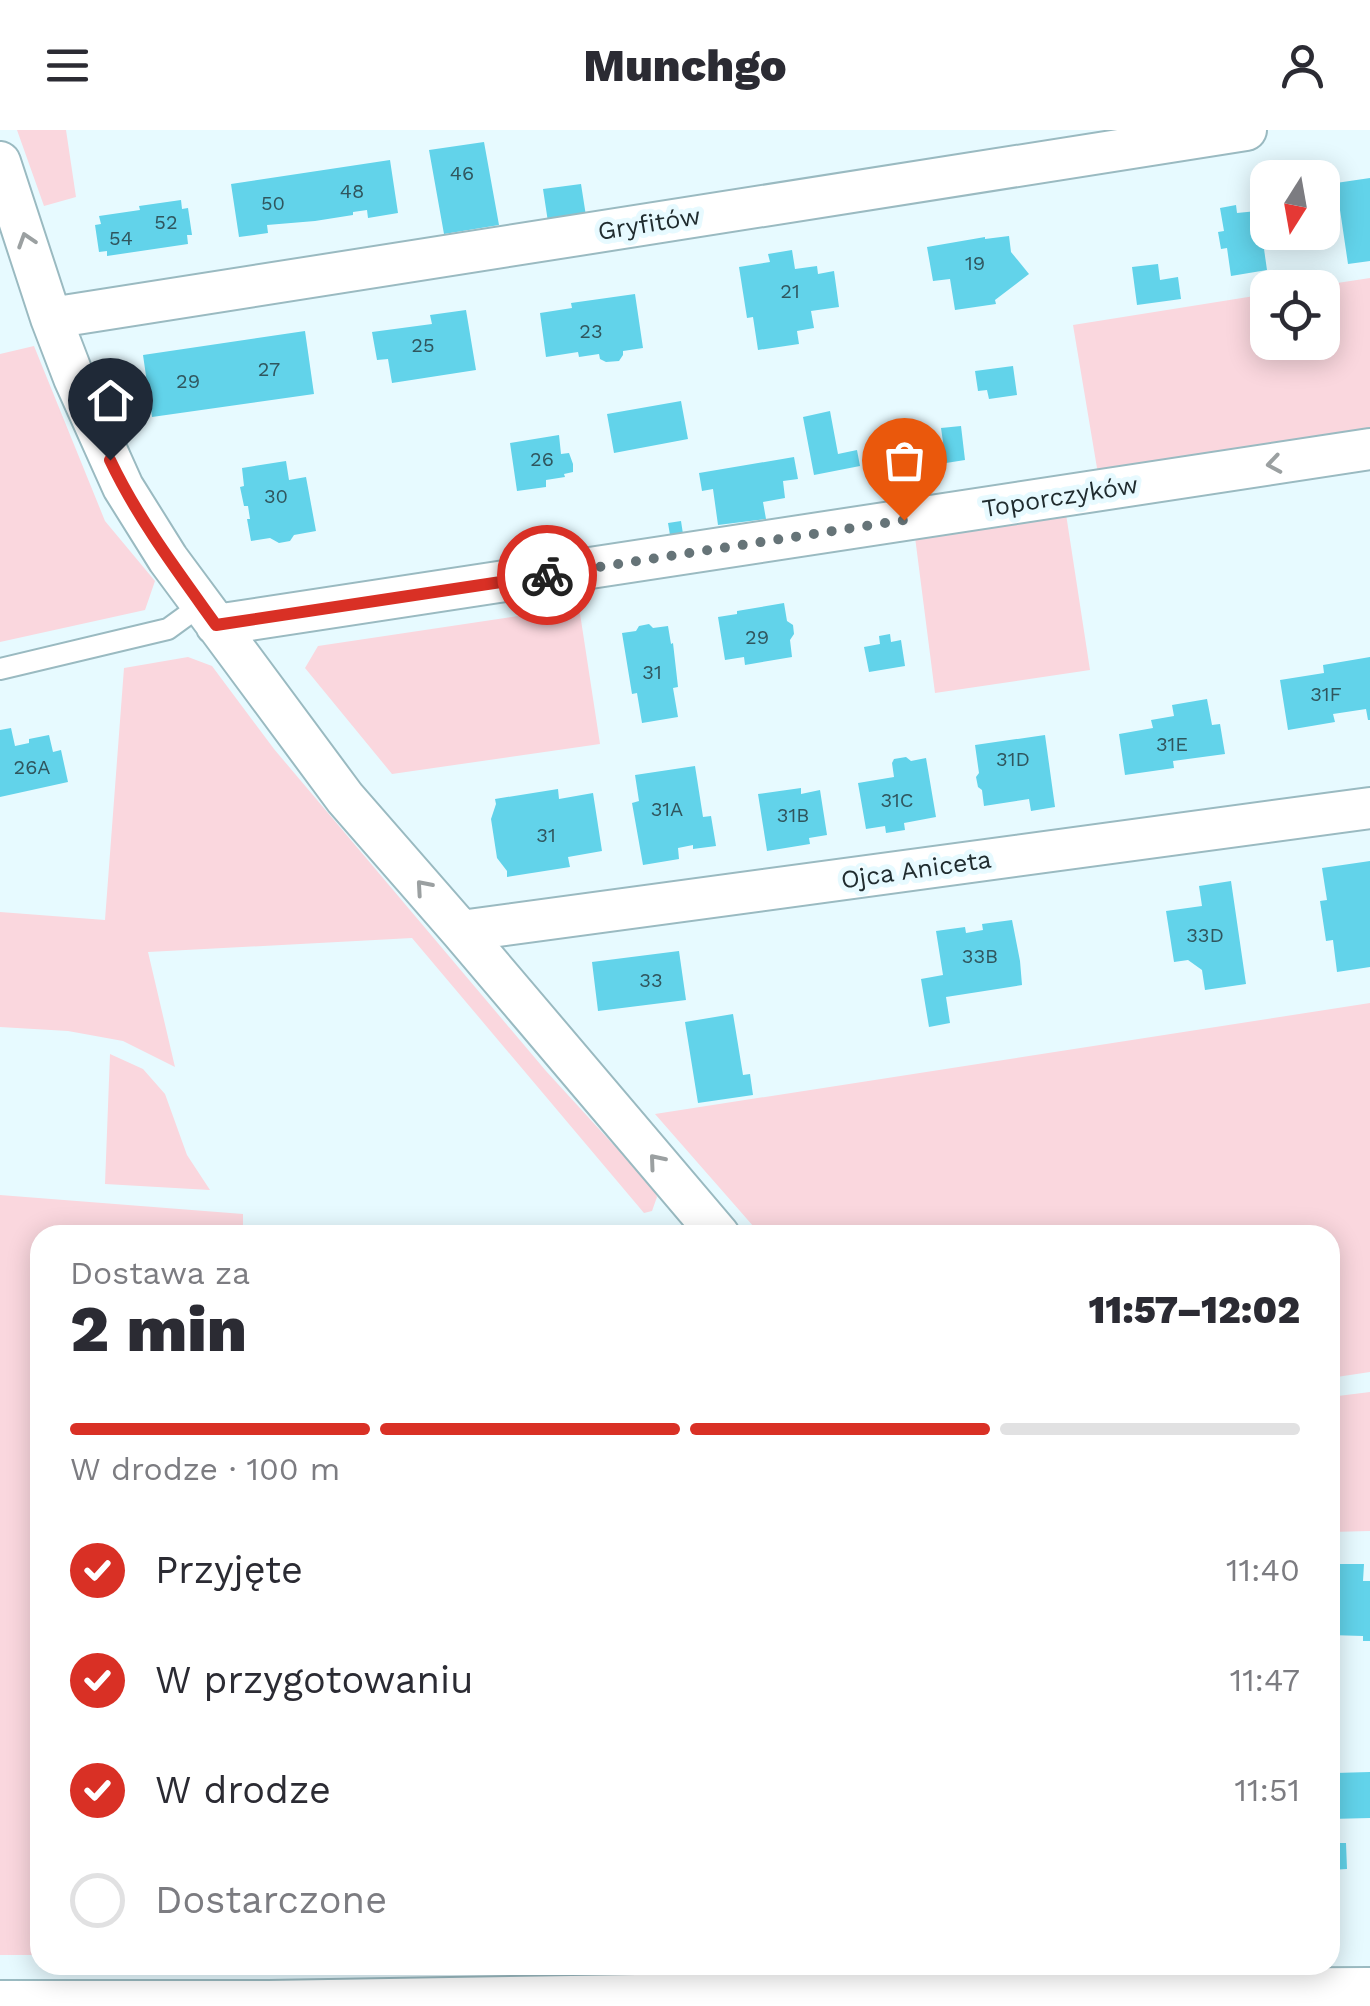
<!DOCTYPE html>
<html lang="pl">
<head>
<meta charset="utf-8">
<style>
	:root { --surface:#fff; --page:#f2f2f3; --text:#2b2b33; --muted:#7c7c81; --line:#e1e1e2; --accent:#d93025 }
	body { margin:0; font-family:"Work Sans",sans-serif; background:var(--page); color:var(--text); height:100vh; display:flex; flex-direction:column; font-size:38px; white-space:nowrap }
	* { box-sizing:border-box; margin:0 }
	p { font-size:32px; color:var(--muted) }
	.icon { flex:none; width:55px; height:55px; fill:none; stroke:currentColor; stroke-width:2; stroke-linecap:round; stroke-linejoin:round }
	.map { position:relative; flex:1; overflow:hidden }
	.panel { position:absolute; left:30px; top:1095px; width:1310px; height:750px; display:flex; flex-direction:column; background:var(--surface); border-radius:30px; box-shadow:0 5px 25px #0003 }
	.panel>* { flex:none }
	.needle { width:65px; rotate:191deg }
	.tools { position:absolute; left:1250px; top:30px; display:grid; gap:20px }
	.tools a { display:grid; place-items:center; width:90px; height:90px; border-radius:20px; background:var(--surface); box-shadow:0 5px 25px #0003; font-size:50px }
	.pin { position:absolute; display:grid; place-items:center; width:85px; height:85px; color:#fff; margin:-102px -42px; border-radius:50% 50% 50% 0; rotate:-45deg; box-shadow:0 0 10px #0007 }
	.pin .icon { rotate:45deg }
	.courier { position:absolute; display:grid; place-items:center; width:100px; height:100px; margin:-50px; border:8px solid #d93025; border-radius:50%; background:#fff; color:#222; box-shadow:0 2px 12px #0007 }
	.headline em { font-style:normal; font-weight:800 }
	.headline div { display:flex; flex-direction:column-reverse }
	.headline { display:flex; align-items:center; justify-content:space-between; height:170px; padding:0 40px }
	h1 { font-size:65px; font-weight:800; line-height:75px }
	.bar { display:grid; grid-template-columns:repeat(4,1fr); gap:15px 10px; align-content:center; height:120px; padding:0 40px }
	.bar i { height:12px; border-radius:8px; background:var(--line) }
	.bar .current { background:var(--accent) }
	.bar p { grid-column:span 4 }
	ol { padding:0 40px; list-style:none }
	li { display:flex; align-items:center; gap:30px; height:110px }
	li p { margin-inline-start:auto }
	li .icon { padding:10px; border-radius:50%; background:var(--accent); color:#fff; stroke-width:4 }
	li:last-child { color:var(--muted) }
	li i { width:55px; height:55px; border:5px solid var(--line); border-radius:50% }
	header { display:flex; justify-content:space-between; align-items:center; height:130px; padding:0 40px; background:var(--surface); font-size:45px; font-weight:800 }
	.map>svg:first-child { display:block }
	.green { fill:#fad7de }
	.building { fill:#62d3ea }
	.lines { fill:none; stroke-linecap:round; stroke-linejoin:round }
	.service-casing { stroke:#9abac1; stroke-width:24 }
	.minor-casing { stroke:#9abac1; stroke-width:44 }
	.service { stroke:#fff; stroke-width:20 }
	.minor { stroke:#fff; stroke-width:40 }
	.oneway { stroke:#9ba0a1 }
	.done { stroke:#667478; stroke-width:10; stroke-dasharray:0 18 }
	.route { stroke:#d93025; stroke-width:12 }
	.labels { text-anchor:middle; stroke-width:10; stroke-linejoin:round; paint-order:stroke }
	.number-label { font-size:20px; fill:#30565e }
	.street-label { font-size:25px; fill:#202c2f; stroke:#e7faff }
</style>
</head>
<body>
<header><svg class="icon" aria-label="menu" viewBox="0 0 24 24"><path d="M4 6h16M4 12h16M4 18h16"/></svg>Munchgo<svg class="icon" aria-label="person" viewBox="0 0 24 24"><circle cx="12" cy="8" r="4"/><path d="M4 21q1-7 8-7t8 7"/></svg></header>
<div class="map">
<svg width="1370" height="1876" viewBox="0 0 1370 1876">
	<rect width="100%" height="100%" fill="#e7faff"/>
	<path class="green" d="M17,0h49l10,67 -32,9z
		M1370,148v158l-272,38 -25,-149 194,-31 1,48h54v-54l-11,-1z
		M34,216l71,175 50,60 -10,29 -145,32v-288z
		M1066,384l24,156 -155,23 -20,-156z
		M579,477l21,137 -208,30 -87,-106 13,-22z
		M188,527l24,9 62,83 272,322 107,117 4,9 -5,14 -8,2 -232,-275 -264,14 27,115 -52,-26 -55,-10 -68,-4v-115l105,8 19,-252z
		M1370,873v369l-40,6v-143h-569l-106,-121z
		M110,924l33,15 22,25 22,61 23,35 -105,-6z
		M0,1065l243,19v21h-203v720h-40z
		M1370,1262v139l-40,1v-135z"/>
	<path class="building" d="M484,12l15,83 -55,9 -15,-84z
		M390,30l8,53 -30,5 -1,-8 -14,2v3l-38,6 -48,4 1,8 -29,4 -8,-53z
		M1370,48v83l-22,3 -12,-81z
		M581,54l5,32 -38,6 -5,-33z
		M1268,61v41h14l1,7 -20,3 4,28 -36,6 -4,-28 -6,1 -3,-17 6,-1 -4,-23 16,-3 1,8 20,-2 -2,-18z
		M181,70l1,9 6,-1 4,27h-5l1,9 -81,12v-5l-8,1 -4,-27 6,-1 -2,-8 41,-6 -1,-4z
		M1009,106l2,16 18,22 -34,26 1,4 -41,6 -5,-31 -17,2 -6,-34 58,-10v2z
		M792,120l3,19 22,-3 1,8 16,-3 5,36 -28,4 3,17 -17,3 2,13 -41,6 -5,-33 -6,1 -8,-51 31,-5 -2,-8z
		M1158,134l2,16 18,-3 3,22 -44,6 -5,-38z
		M635,164l8,54 -20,3v4l-4,6 -13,1 -6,-3 -1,-5 -20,3 -1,-5 -32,5 -6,-44 32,-5 -1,-5z
		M466,180l10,60 -84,13 -4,-24 -11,1 -5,-28 60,-8 -2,-9z
		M305,201l9,63 -162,23 -9,-62z
		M1013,236l4,29 -28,4 -2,-9 -9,1 -3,-20z
		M681,271l7,38 -74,14 -7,-39z
		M830,281l8,43 19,-4 3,16 -46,9 -11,-58z
		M961,296l4,34 -19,3 -5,-35z
		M559,305l2,19 8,-1 4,11v8l-9,2 1,3 -19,3v7l-29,4 -7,-48z
		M794,327l4,22 -15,2 2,17 -22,4 3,17 -48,6 -5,-36 -11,2 -3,-18z
		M286,331l3,19 17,-3 10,54 -22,4 -4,6 -11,2 -9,-5 -19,3 -4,-22h3l-2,-13h-4l-4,-19 4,-1 -2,-18z
		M681,391l2,13 -13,1 -2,-12z
		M784,473l3,18 6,4 1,9 -4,6 2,17 -47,8 -1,-8 -19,3 -7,-43 19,-3v-3z
		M649,494l4,4 15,-2 3,18 2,-1 5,44 -5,1 5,29 -36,6 -5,-30 -5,1 -10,-61 14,-2 3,-5z
		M890,504l1,8 10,-2 4,26 -36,6 -5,-25 16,-3 -1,-8z
		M1370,527v63h-2l-2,-11 -33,5 2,8 -47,8 -8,-50 44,-7 -1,-8z
		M1207,569l5,26 8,-1 5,30 -52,7 1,7 -49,7 -6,-41 34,-6 -2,-8 23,-4 -2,-11z
		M11,598l4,18 14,-3v-4l20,-4 4,17 8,-2 7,32 -68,15v-67z
		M1045,605l10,72 -24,4 -2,-12 -45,7 -2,-16 -4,-3 -2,-10 3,-4 -4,-28z
		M906,627l5,4 15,-3 10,59 -32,6 1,7 -19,3 -1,-7 -19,3 -8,-46 36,-6 -2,-14 2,-4z
		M695,636l8,51 8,-1 5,30 -23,3v-4l-15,3 1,11 -36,6 -11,-62 7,-2 -4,-26z
		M801,658v6l19,-4 7,45 -18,3 1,6 -43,7 -9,-57z
		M558,659l1,10 34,-6 9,58 -34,6 2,10 -63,10v-6l-10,-13 -6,-39 5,-15 -1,-5z
		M1370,731v106l-33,5 -4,-32 -7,1 -6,-40 7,-1 -5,-32z
		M1231,751l15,103 -41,6 -3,-20 -14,-10 -14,2 -8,-51 36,-5 -3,-20z
		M1012,790l8,41 2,24 -76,12 4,26 -21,4 -8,-48 22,-4 -7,-44 29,-4 1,6 17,-3 -1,-6z
		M679,821l7,49 -88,11 -6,-49z
		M733,884l10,61 7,-1 3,21 -55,8 -13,-81z
		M1330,1434h34l-1,17h7v60h-7v-5l-33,-1z
		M1330,1637l5,6 35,-1v46l-40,1z
		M1330,1713h16l1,26 -17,1z"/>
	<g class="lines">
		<defs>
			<path id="service" d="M0,539l168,-40 33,-24"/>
			<path id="minor" d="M0,32l51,156 23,60 49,109 45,72 177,239 116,133 258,304
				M51,188l1195,-188
				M216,495l1154,-176
				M461,801l909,-123
				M0,1871h268l676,-11 426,-2"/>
		</defs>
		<use href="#service" class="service-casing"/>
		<use href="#minor" class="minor-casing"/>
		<use href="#service" class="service"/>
		<use href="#minor" class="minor"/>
	</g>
	<defs><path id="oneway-chevron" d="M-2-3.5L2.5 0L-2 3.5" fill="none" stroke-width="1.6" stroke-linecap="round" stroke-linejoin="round" transform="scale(2.5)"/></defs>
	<g class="oneway">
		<use href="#oneway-chevron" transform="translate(26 110) rotate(-108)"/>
		<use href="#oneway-chevron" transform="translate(1274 334) rotate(171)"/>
		<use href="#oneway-chevron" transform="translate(423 757) rotate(-131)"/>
		<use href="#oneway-chevron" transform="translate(656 1031) rotate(-130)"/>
	</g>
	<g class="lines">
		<path class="done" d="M547,445l357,-55"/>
		<path class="route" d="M110,330c28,59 68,112 106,165l331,-50"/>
	</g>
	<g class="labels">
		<g class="number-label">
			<text x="462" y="50">46</text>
			<text x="352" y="68">48</text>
			<text x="273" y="80">50</text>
			<text x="166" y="99">52</text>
			<text x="121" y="115">54</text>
			<text x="975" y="140">19</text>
			<text x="790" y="168">21</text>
			<text x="591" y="208">23</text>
			<text x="423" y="222">25</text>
			<text x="269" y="246">27</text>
			<text x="188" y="258">29</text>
			<text x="542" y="336">26</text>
			<text x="276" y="373">30</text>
			<text x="757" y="514">29</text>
			<text x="652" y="549">31</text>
			<text x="1326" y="571">31F</text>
			<text x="1172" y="621">31E</text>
			<text x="1013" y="636">31D</text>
			<text x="32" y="644">26A</text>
			<text x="897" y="677">31C</text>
			<text x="667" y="686">31A</text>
			<text x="793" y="692">31B</text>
			<text x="546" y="712">31</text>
			<text x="1205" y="812">33D</text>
			<text x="980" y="833">33B</text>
			<text x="651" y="857">33</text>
		</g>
		<g class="street-label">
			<text transform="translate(649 93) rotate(-9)" y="9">Gryfitów</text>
			<text transform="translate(1060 366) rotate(-9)" y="9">Toporczyków</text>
			<text transform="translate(916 739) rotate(-8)" y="9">Ojca Aniceta</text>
		</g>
	</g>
</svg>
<div class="tools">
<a><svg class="needle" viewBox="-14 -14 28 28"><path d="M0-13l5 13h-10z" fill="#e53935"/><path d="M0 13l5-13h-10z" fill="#7c7c81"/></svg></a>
<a><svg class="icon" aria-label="locate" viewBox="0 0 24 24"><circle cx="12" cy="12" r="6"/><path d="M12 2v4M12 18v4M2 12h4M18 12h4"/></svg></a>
</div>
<div class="pin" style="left:904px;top:390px;background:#ea580c"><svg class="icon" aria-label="bag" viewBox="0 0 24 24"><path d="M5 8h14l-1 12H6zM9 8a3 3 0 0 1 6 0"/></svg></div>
<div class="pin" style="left:110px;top:330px;background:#1f2937"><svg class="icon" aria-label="home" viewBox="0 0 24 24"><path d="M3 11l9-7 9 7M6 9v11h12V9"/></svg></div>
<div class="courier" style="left:547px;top:445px"><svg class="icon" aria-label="bike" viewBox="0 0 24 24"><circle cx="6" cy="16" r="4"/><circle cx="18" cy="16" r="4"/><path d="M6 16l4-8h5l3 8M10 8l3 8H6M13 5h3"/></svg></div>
<section class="panel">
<div class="headline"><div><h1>2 min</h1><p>Dostawa za</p></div><em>11:57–12:02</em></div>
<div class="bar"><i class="current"></i><i class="current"></i><i class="current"></i><i></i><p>W drodze · 100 m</p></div>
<ol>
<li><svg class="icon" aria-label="check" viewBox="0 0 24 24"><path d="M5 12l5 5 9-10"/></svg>Przyjęte<p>11:40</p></li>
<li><svg class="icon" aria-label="check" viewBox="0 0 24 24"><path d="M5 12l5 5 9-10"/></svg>W przygotowaniu<p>11:47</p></li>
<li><svg class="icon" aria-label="check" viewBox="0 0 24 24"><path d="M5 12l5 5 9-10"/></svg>W drodze<p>11:51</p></li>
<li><i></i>Dostarczone</li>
</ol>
</section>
</div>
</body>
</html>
